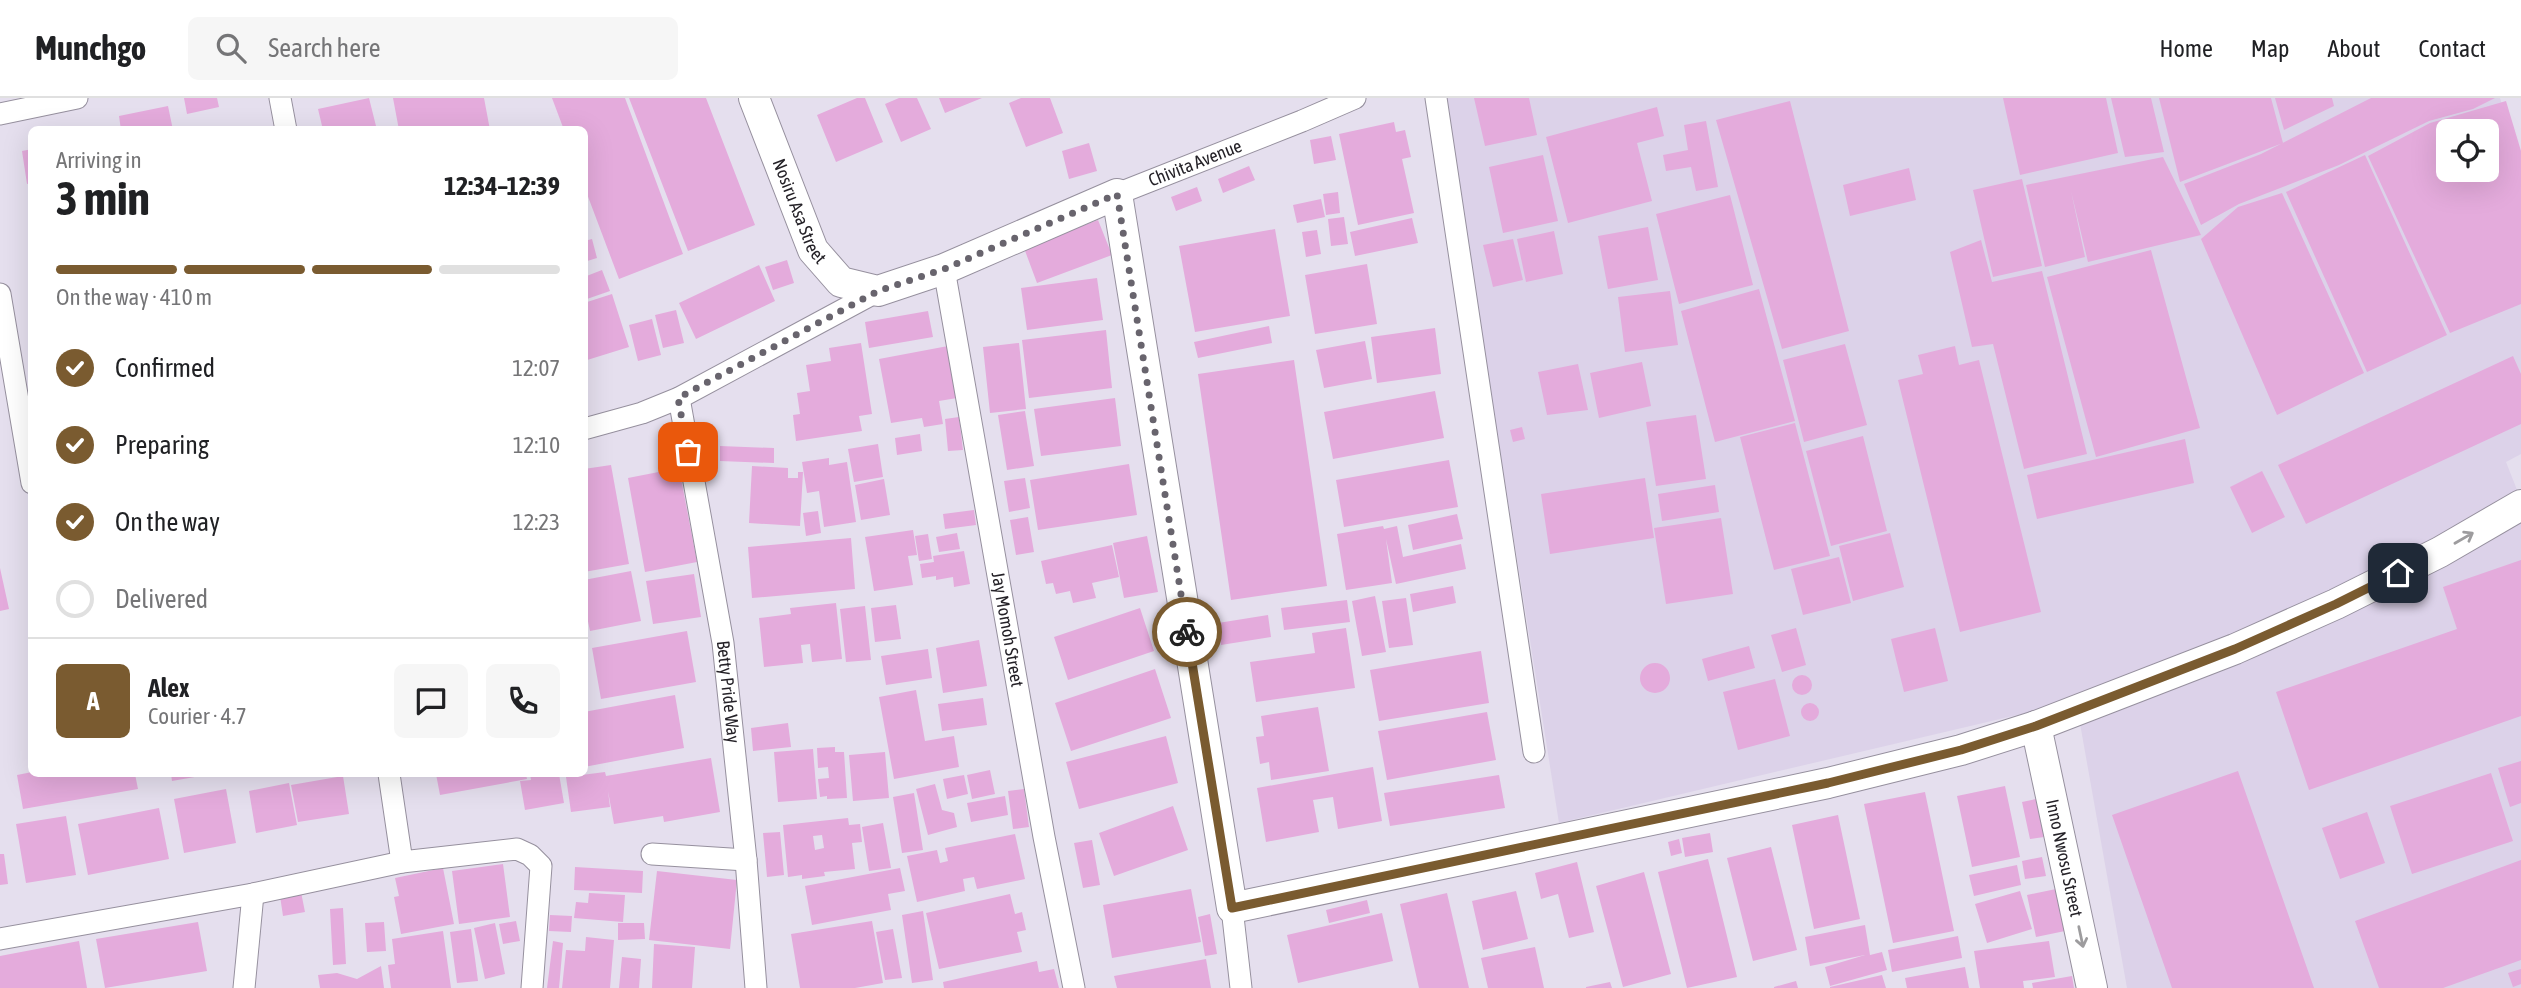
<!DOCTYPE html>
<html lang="en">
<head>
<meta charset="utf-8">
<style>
	:root { --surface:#fff; --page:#f6f6f6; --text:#202124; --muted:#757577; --line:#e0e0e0; --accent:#7a5b30 }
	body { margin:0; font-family:"Asap Condensed",sans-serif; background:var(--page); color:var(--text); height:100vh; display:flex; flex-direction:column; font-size:26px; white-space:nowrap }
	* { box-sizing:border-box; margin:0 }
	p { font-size:23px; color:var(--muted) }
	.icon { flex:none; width:38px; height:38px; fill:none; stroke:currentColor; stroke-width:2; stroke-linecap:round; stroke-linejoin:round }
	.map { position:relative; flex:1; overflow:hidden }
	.details { position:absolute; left:28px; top:28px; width:560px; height:651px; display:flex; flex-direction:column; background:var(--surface); border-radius:10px; box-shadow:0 7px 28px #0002 }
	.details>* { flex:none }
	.controls { position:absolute; left:2436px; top:21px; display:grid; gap:14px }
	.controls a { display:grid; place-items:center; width:63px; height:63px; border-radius:10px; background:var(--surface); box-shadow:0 7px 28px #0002; font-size:35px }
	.pin { position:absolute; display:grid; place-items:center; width:60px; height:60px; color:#fff; margin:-30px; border-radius:14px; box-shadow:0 4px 10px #0006 }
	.courier { position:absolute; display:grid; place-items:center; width:70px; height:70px; margin:-35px; border:5px solid #7a5b30; border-radius:50%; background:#fff; color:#222; box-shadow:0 2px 9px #0007 }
	.summary em { font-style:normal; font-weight:700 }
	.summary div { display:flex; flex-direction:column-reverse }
	.summary { display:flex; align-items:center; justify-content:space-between; height:119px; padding:0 28px }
	h1 { font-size:46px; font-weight:700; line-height:52px }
	.bar { display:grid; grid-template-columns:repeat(4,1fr); gap:10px 7px; align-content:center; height:84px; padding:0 28px }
	.bar i { height:9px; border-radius:5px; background:var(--line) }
	.bar .selected { background:var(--accent) }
	.bar p { grid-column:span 4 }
	.line { display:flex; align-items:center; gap:18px; padding:0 28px; border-top:2px solid var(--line) }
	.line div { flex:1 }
	.round { display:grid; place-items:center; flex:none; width:74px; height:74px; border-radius:10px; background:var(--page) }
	ol { padding:0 28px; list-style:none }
	li { display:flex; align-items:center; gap:21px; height:77px }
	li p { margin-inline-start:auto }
	li .icon { padding:7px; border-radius:50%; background:var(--accent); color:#fff; stroke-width:4 }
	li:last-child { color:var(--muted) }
	li i { width:38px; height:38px; border:4px solid var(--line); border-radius:50% }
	header { display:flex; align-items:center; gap:42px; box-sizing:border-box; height:98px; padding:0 35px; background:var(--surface); border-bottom:2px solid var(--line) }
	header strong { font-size:33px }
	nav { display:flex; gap:38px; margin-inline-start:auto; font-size:24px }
	.search { width:490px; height:63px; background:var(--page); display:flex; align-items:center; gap:18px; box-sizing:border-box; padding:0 24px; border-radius:10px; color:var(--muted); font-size:26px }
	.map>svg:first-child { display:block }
	.built { fill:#dcd2e9; fill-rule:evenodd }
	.building { fill:#e4abdc; fill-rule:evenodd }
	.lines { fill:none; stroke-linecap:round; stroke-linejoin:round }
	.street-casing { stroke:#96909e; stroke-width:23 }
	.secondary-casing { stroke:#96909e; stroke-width:32 }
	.street { stroke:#fff; stroke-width:21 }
	.secondary { stroke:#fff; stroke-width:30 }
	.oneway { stroke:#9d9c9e }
	.done { stroke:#68646d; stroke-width:7; stroke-dasharray:0 12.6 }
	.route { stroke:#7a5b30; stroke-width:9 }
	.labels { text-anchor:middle; stroke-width:6; stroke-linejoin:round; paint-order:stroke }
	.street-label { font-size:18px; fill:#252228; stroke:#fff }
</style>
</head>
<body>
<header>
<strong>Munchgo</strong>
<div class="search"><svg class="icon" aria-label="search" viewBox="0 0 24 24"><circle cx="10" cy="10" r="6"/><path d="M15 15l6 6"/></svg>Search here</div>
<nav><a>Home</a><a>Map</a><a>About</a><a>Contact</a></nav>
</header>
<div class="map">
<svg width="2521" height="890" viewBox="0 0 2521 890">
	<rect width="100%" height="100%" fill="#e5dfee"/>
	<path class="built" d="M1444,0h1056l21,71v285l-15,8 15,38v488h-394l-51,-287 -517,122zM2448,33h39v39h-39z"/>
	<path class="building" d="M184,0h33l2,9 -32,7z
		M369,0l8,32h-54l-5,-21z
		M393,0h91l6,32h-91z
		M552,0h73l58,156 -64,25 -35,-93v-56h-20z
		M629,0h77l49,127 -67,26z
		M857,0h8l18,44 -47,20 -19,-47z
		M899,0h18l14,31 -30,13 -16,-38z
		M939,0h43l-37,15z
		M1021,0h29l13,35 -37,14 -17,-44z
		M1474,0h55l8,37 -52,11z
		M2003,0h103l12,55 -98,22z
		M2111,0h40l13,54 -39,5z
		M2159,0h112l12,45 -103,39z
		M2275,0h57l2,8 -50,24z
		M2371,0h124l-22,11 -44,12 -90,44 -100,39 -38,21 -17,-41 77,-30z
		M1790,3l59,230 -67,18 -66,-229z
		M2506,3l15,50v153l-71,29 -82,-177 62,-33zM2448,33h39v39h-39z
		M168,8l5,24h-52l-2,-14z
		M1657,9l7,29 -27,7 15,58 -84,22 -22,-86z
		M1706,23l12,66 -22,4 -5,-24 -25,4 -3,-16 25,-5 -4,-25z
		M1394,24l2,10 9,-2 6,27 -9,2 12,54 -56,12 -19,-91z
		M1331,38l5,24 -22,4 -4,-24z
		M1089,45l8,28 -28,8 -7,-28z
		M32,51v34l-5,1 -5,-33z
		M1543,57l15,66 -55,12 -14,-66z
		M2365,57l82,180 -80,37 -81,-180z
		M2163,59l38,78 -113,27 -17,-71 14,66 -40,10 -19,-82z
		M1249,68l6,14 -32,13 -5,-14z
		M1909,70l7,32 -66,16 -7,-31z
		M2022,81l20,87 -49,11 -20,-87z
		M1197,89l5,14 -26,10 -5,-14z
		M1338,94l2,21 -14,2 -3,-21z
		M2282,95l82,180 -87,42 -76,-176 37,-32z
		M1730,97l23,90 -74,19 -23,-90z
		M1321,101l4,18 -28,6 -4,-18z
		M1344,119l4,27 -17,2 -3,-27z
		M1412,120l6,25 -63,13 -5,-24z
		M1098,122l14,35 -75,28 -13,-35z
		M1648,129l10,53 -50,9 -10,-53z
		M1275,131l15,87 -95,16 -16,-86z
		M1317,132l4,24 -15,3 -4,-25z
		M1554,133l9,43 -37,8 -9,-43z
		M592,141l5,19 -13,4v-21z
		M1513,141l10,41 -30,7 -10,-42z
		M1981,142l11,42 50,-11 45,183 -63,15 -31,-125 -21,3 -22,-95z
		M2151,152l49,178 -104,29 -49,-180z
		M787,162l7,23 -21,7 -8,-23z
		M1367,166l10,60 -62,10 -10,-59z
		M759,167l16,36 -79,38 -17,-36z
		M602,172l8,21 -26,9v-23z
		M1097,180l6,42 -76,10 -6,-42z
		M1759,191l36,132 -80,21 -34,-131z
		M1670,193l8,54 -53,7 -7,-55z
		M612,196l17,53 -45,14v-58z
		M676,212l8,33 -21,5 -8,-33z
		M928,213l5,26 -64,11 -4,-26z
		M652,221l9,36 -23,6 -9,-36z
		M1269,228l3,17 -74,15 -4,-16z
		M1435,230l6,46 -64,9 -6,-46z
		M1106,232l6,58 -83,10 -7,-58z
		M1365,243l7,38 -48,9 -8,-38z
		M861,245l11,71 -13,2 3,15 -66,10 -3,-26 7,-1 -3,-21 13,-2 -4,-26 25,-4 -2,-13z
		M1019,245l7,66 -36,4 -7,-66z
		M1845,246l22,81 -63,17 -21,-82z
		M948,248l9,52 -18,3 4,23 -19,3 -2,-9 -31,5 -12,-64z
		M1955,248l4,19 20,-5 62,252 -81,20 -62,-252 25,-6 -5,-19z
		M2513,258l8,18v50l-215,100 -28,-59z
		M1294,262l33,226 -96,14 -33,-226z
		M1642,264l9,44 -52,12 -9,-45z
		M1578,266l10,46 -41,5 -9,-43z
		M1435,293l9,47 -111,21 -9,-47z
		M1115,300l6,48 -80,10 -7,-47z
		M1025,313l9,55 -27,4 -9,-55z
		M1696,317l10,64 -50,7 -10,-64z
		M959,319l4,33 -15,1 -3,-32z
		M1795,325l35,133 -56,14 -34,-133z
		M1522,329l3,12 -12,3 -3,-12z
		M920,336l2,17 -25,4 -2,-17z
		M1863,338l24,95 -56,15 -25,-95z
		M2185,341l9,44 -157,36 -10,-44z
		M878,346l5,33 -29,5 -6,-33z
		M720,348l54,2v15l-54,-2z
		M829,360v7l18,-3 9,60 -32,5 -5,-36 -12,2 -5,-31z
		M1449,362l9,47 -114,20 -8,-47z
		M1129,366l8,51 -99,15 -8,-50z
		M611,367l18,99 -45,8v-103z
		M752,368l36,2v10h10v-6h5l-3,54 -51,-3z
		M679,370l18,94 -52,10 -17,-94z
		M2262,373l23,46 -33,16 -22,-46z
		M1025,380l5,30 -21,4 -5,-31z
		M1645,380l9,60 -104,16 -9,-60z
		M884,381l6,36 -29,5 -6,-35z
		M1715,387l4,27 -57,9 -4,-27z
		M974,412l2,15 -31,4 -2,-15z
		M818,413l3,22 -15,3 -3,-23z
		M1457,416l6,25 -50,11 -5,-25z
		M1028,419l6,35 -18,3 -6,-35z
		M1721,420l12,76 -67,10 -12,-76z
		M1383,428l1,3 13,-3 6,31 58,-13 5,25 -70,15 -10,-45 6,44 -46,7 -9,-56z
		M913,432l4,25 -9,1 5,29 -39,6 -9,-54z
		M957,435l3,16 -21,3 -3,-15z
		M1890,435l14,54 -51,14 -14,-55z
		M928,436l4,25 -13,2 -4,-25z
		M1147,438l11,56 -34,6 -11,-55z
		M851,440l4,51 -103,9 -4,-51z
		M1112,447l7,32 -27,6 4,15 -23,5 -3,-12 -14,3 -3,-11 -7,1 -5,-23z
		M964,453l6,33 -16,3 -1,-10 -17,3v-4l-14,2 -2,-14 14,-2 -1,-6z
		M1839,459l12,46 -48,12 -12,-46z
		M2521,462v156l-212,74 -33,-98 181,-63 -14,-42z
		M0,470l9,41 -9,2z
		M631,473l10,50 -51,10 -6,-29v-22z
		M694,476l7,43 -48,7 -7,-43z
		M1453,488l3,17 -43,9 -3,-18z
		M1375,498l11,56 -24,4 -10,-55z
		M1406,500l7,47 -24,3 -7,-47z
		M1347,502l3,22 -66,8 -3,-22z
		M836,505l6,56 -30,3 -2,-18 -9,1 2,18 -39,4 -5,-49 32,-4 -1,-6z
		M896,507l5,34 -26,3 -4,-34z
		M865,508l6,54 -25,2 -6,-53z
		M1140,510l14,43 -86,29 -14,-43z
		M1268,517l3,22 -50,8 -3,-22z
		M1346,530l9,60 -99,14 -6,-40 65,-9 -3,-20z
		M1796,530l10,37 -24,7 -11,-37z
		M1935,530l13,53 -44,11 -13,-53z
		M687,533l9,51 -95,17 -9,-51z
		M979,542l8,46 -44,7 -7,-45z
		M1749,548l6,22 -47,13 -6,-22z
		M928,551l4,29 -46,7 -5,-29z
		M1481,553l8,52 -110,18 -9,-51z
		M1640 580a15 15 0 1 1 30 0a15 15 0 1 1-30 0Z
		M1155,571l16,49 -100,33 -16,-48z
		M1792 587a10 10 0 1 1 20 0a10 10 0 1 1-20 0Z
		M1775,581l15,57 -52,14 -15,-58z
		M916,592l9,51 29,-5 5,31 -65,12 -15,-82z
		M675,597l9,53 -100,19v-55z
		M983,600l4,27 -45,6 -4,-27z
		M1801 614a9 9 0 1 1 18 0a9 9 0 1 1-18 0Z
		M1318,609l11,64 -58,9 -2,-18 -9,2 -4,-27 8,-1 -3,-20z
		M1487,614l9,48 -109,20 -9,-49z
		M788,625l3,24 -38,4 -2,-23z
		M1166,638l12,47 -99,26 -13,-47z
		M835,649v5h9l3,46 -20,1v-3l-7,1 -2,-18 11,-1 -1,-11 -10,1 -1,-20z
		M813,651l4,50 -39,3 -4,-50z
		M885,654l4,46 -36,3 -4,-46z
		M711,660l9,54 -56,10 -1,-6 -49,8 -6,-33 2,16 -39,5 -5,-35 39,-5 1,4z
		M2521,663v42l-11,4 -12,-39z
		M1373,669l9,54 -44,8 -5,-32 -20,3 6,32 -53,10 -9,-54z
		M990,672l5,24 -23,5 -5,-24z
		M2238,673l76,217h-142l-60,-173z
		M32,674l103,2 3,15 -115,20 -6,-34z
		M2491,675l22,68 -101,33 -22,-68z
		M171,676h35v1l-34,6z
		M436,676h90l1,5 -87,16z
		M530,676h29l5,29 -39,7 -5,-29 11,-1z
		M964,677l4,19 -21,5 -4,-20z
		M1499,677l6,33 -115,18 -6,-33z
		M343,678l6,38 -51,8 -7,-37z
		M289,685l8,42 -41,8 -7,-42z
		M935,686l7,26 12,3 3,14 -29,8 -12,-46z
		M2005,688l15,71 -48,10 -15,-71z
		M226,691l10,54 -52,10 -10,-54z
		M1024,691l5,38 -16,2 -5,-38z
		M1925,694l29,139 -61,12 -29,-139z
		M914,695l9,57 -21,3 -9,-56z
		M1005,698l3,19 -37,7 -4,-19z
		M2036,701l8,38 -14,2 -8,-37z
		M1173,708l15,44 -74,26 -15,-43z
		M159,710l10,51 -81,16 -10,-51z
		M2367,714l18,51 -45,16 -18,-51z
		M1838,717l22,104 -46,10 -22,-104z
		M66,718l10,59 -50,8 -10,-59z
		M848,720l1,7 11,-1 2,18 -10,1 3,26 -31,3 1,4 -23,3v-4l-14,2 -5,-52zM822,737l2,13 -9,2 -2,-14z
		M883,725l8,45 -22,3 -7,-44z
		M780,734l4,43 -17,2 -4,-44z
		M1710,735l3,19 -28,5 -3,-19z
		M1015,736l10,45 -48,10 -3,-12 -11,2 2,12 -48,11 -10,-46 30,-6 3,13 8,-2 -3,-13z
		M1679,741l3,14 -11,3 -3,-14z
		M1092,742l8,45 -17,3 -9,-45z
		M1771,749l26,103 -44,11 -26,-103z
		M0,756h4l4,30 -8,1z
		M2042,759l4,19 -21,3 -3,-18z
		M1708,761l29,118 -50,11 -29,-116z
		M2521,762v100l-78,28h-64l-24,-67z
		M1577,764l17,70 -25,6 -11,-44 -17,5 -6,-26z
		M503,766l7,53 -51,7 -7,-53z
		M2017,767l4,20 -47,11 -5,-21z
		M575,769l68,4 -1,22 -68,-3z
		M443,770l11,56 -53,10 -7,-37 5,-1 -4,-18z
		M900,770l5,23 -17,3 3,16 -79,15 -7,-39z
		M657,773l80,9 -7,69 -81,-9z
		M1644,774l27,102 -48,13 -27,-101z
		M1191,791l10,53 -89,16 -9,-53z
		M2056,791l9,42 -29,6 -9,-42z
		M1516,793l12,48 -45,11 -11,-49z
		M2020,793l12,38 -45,14 -12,-39z
		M301,794l4,20 -22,4 -3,-20z
		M589,795l36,2 -2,27 -49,-4 2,-16 12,1z
		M1447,795l22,95h-50l-19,-84z
		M1010,796l5,20 7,-2 4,18 -9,2 5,20 -83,17 -13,-56z
		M1367,802l3,13 -41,10 -3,-13z
		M343,810l3,56 -13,1 -3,-56z
		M923,813l10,69 -21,3 -10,-68z
		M1382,815l11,48 -95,22 -11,-48z
		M1210,816l7,40 -12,2 -7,-39z
		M550,817l22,1 -1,16 -22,-1z
		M516,823l4,20 -17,3 -4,-20z
		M872,823l11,62 -28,5h-55l-9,-54z
		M198,824l9,49 -102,17 -9,-49z
		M384,824l2,29 -19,1 -2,-29z
		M495,825l10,51 -20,5 -11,-51z
		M618,825h26l1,16 -27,1z
		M1865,827l5,30 12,-3 5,18 -57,16 -5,-19 40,-12 -55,11 -5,-29z
		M471,831l7,52 -21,2 -7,-51z
		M893,831l9,49 -17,2 -9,-48z
		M443,833l8,57h-60l-3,-23 7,-1 -3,-25z
		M1958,838l4,22 -70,14 -4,-22z
		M586,839l28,3 -4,48h-48l4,-38 19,1z
		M79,843l8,47h-87v-32z
		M553,843l10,2 -4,45h-12z
		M2049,843l6,36 -32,4 1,7h-44l-6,-37z
		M654,846l41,3 -3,41h-40z
		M1535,849l9,41h-56l-7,-30z
		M622,859l19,2 -2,29h-20z
		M1206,861l5,29h-94l-3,-12z
		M1037,863l2,11 15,-3 5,19h-115l-1,-6z
		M381,868l3,22h-64l-2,-13 19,-2 20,6z
		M1965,869l4,21h-62l-2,-10z
		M2521,871v15l-8,3 -5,-14z
		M1882,877l4,13h-56v-1z
		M2072,878l2,12h-41l-1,-5z
		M1796,883l2,7h-24v-1z
		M1610,884l2,6h-26v-1z"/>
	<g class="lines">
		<defs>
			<g id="street">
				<path d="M280,0l6,32"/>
				<path d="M1436,0l98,654"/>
				<path d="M0,16l77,-16"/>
				<path id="s1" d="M1117,96l185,-73 53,-23"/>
				<path id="s2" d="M944,171l100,568 30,151"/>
				<path d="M0,196l32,189"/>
				<path id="s3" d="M679,300l44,245 23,217 10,128"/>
				<path d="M584,331l58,-16 37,-15 199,-107"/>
				<path d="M389,676l13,88 115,-13 13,6 11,11 -9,122"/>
				<path d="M652,756l94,6"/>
				<path d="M1232,810l9,80"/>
				<path d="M0,841l253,-45 149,-32"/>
				<path d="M244,890l9,-94"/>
			</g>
			<g id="secondary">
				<path id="s4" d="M754,0l59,152 28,32 37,9 66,-22 173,-75 115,714 596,-125 133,-33 75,-24 199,-77 101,-45 104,-52 81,-47"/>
				<path id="s5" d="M2036,628l56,262"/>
			</g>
		</defs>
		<use href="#street" class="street-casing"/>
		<use href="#secondary" class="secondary-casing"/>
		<use href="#street" class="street"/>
		<use href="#secondary" class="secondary"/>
	</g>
	<defs><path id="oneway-shaft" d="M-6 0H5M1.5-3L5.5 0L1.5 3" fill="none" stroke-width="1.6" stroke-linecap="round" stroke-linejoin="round" transform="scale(1.75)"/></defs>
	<g class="oneway">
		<use href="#oneway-shaft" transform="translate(2464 440) rotate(-30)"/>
		<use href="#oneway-shaft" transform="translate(2081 839) rotate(78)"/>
	</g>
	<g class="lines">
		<path class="done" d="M688,354l-10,-54 200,-107 66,-22 173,-75 70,438"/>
		<path class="route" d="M1187,534l45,276 596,-125 133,-33 75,-24 199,-77 101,-45 62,-31"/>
	</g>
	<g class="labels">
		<g class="street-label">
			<text dy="6" stroke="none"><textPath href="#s1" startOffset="84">Chivita Avenue</textPath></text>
			<text dy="6" stroke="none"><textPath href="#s4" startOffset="122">Nosiru Asa Street</textPath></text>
			<text dy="6" stroke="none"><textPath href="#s2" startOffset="366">Jay Momoh Street</textPath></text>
			<text dy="6" stroke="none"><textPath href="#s3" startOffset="298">Betty Pride Way</textPath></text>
			<text dy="6" stroke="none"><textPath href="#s5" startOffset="135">Inno Nwosu Street</textPath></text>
		</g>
	</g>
</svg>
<div class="controls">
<a><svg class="icon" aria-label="locate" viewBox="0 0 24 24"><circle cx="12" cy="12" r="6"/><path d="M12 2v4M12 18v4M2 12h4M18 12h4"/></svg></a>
</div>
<div class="pin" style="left:688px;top:354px;background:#ea580c"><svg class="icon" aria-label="bag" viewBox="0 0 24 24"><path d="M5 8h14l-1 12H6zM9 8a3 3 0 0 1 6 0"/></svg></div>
<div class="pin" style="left:2398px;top:475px;background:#1f2937"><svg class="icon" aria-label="home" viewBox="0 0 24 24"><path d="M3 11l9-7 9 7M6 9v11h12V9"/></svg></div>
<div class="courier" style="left:1187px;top:534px"><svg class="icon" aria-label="bike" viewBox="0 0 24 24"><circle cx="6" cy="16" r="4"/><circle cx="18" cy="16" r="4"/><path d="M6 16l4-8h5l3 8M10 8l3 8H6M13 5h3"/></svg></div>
<section class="details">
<div class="summary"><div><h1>3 min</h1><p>Arriving in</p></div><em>12:34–12:39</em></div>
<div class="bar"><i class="selected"></i><i class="selected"></i><i class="selected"></i><i></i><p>On the way · 410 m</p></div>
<ol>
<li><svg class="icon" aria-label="check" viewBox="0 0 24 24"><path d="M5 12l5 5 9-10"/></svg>Confirmed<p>12:07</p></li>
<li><svg class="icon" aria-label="check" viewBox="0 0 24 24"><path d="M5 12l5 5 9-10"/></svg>Preparing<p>12:10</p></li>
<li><svg class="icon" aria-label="check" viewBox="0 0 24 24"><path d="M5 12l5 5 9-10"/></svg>On the way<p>12:23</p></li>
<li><i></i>Delivered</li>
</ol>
<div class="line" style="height:126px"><b class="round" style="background:var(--accent);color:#fff">A</b><div><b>Alex</b><p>Courier · 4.7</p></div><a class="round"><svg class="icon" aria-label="chat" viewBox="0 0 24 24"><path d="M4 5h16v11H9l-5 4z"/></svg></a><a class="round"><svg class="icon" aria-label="phone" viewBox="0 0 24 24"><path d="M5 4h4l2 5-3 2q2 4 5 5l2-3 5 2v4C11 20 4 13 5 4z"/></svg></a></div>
</section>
</div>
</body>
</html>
